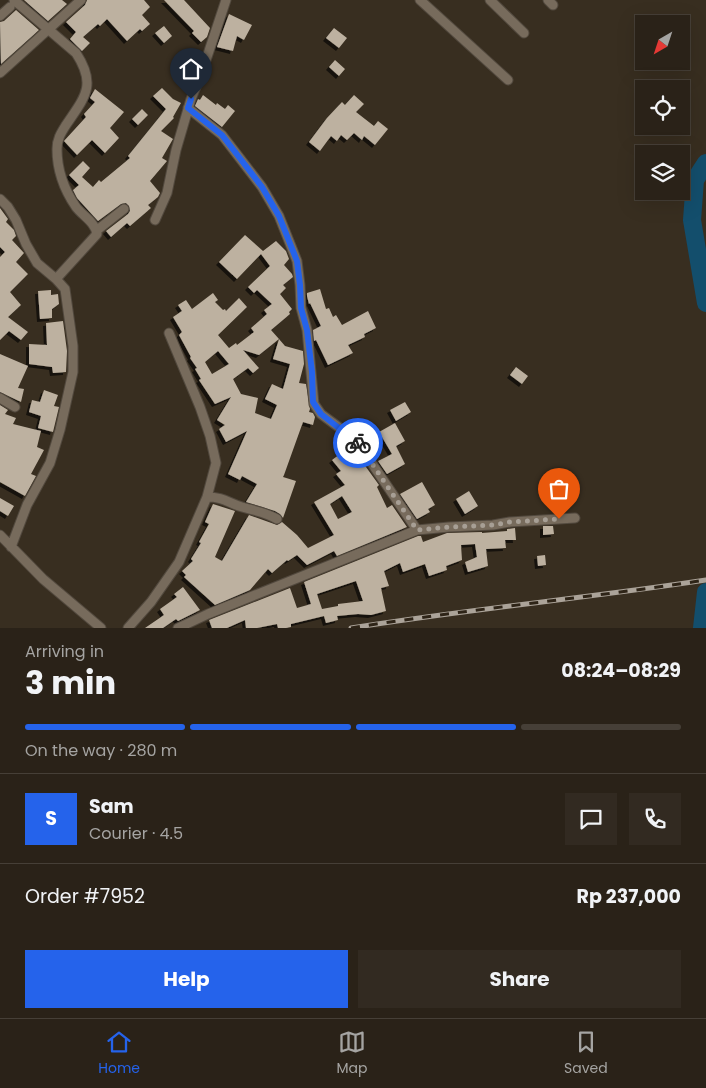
<!DOCTYPE html>
<html lang="en">
<head>
<meta charset="utf-8">
<style>
	:root { --surface:#2a2218; --page:#322a21; --text:#f1f3f6; --muted:#a5a4a2; --line:#463f37; --accent:#2563eb }
	body { margin:0; font-family:Poppins,sans-serif; background:var(--page); color:var(--text); height:100vh; display:flex; flex-direction:column; font-size:19px; white-space:nowrap }
	* { box-sizing:border-box; margin:0 }
	p { font-size:16px; color:var(--muted) }
	.icon { flex:none; width:28px; height:28px; fill:none; stroke:currentColor; stroke-width:2; stroke-linecap:round; stroke-linejoin:round }
	.map { position:relative; height:628px; overflow:hidden }
	.side { display:flex; flex-direction:column; background:var(--surface); flex:1 }
	.side>* { flex:none }
	.needle { width:32px; rotate:219deg }
	.fabs { position:absolute; left:635px; top:15px; display:grid; gap:10px }
	.fabs a { display:grid; place-items:center; width:55px; height:55px; border-radius:0px; background:var(--surface); box-shadow:0 5px 20px #0002,0 0 0 1px var(--line); font-size:25px }
	.pin { position:absolute; display:grid; place-items:center; width:42px; height:42px; color:#fff; margin:-51px -21px; border-radius:50% 50% 50% 0; rotate:-45deg; box-shadow:0 0 5px #0007 }
	.pin .icon { rotate:45deg }
	.courier { position:absolute; display:grid; place-items:center; width:50px; height:50px; margin:-25px; border:4px solid #2563eb; border-radius:50%; background:#fff; color:#222; box-shadow:0 1px 6px #0007 }
	.headline em { font-style:normal; font-weight:700 }
	.headline div { display:flex; flex-direction:column-reverse }
	.headline { display:flex; align-items:center; justify-content:space-between; height:85px; padding:0 25px }
	h1 { font-size:32px; font-weight:700; line-height:38px }
	.bar { display:grid; grid-template-columns:repeat(4,1fr); gap:8px 5px; align-content:center; height:60px; padding:0 25px }
	.bar i { height:6px; border-radius:4px; background:var(--line) }
	.bar .active { background:var(--accent) }
	.bar p { grid-column:span 4 }
	.line { display:flex; align-items:center; gap:12px; padding:0 25px; border-top:1px solid var(--line) }
	.line div { flex:1 }
	.round { display:grid; place-items:center; flex:none; width:52px; height:52px; border-radius:0px; background:var(--page) }
	.button { display:flex; gap:10px; margin-top:auto; padding:10px 25px }
	.button a { flex:1; height:58px; border-radius:0px; background:var(--accent); color:#fff; font-size:20px; font-weight:700; line-height:58px; text-align:center }
	.button a+a { background:var(--page); color:var(--text) }
	.tabs { display:flex; justify-content:space-around; align-items:center; height:70px; border-top:1px solid var(--line); background:var(--surface); font-size:14px; color:var(--muted) }
	.tabs a { display:grid; justify-items:center; gap:2px }
	.tabs .active { color:var(--accent) }
	.map>svg:first-child { display:block }
	.lines { fill:none; stroke-linecap:round; stroke-linejoin:round }
	.river { stroke:#134e6c; stroke-width:18 }
	.building { fill:#bdb1a0; fill-rule:evenodd; filter:url(#shadow) }
	.street-casing { stroke:#52493e; stroke-width:11 }
	.street { stroke:#776b5c; stroke-width:9 }
	.rail-casing { stroke:#aba399; stroke-width:5 }
	.rail { stroke:#2e2417; stroke-width:3; stroke-dasharray:9; stroke-linecap:butt }
	.done { stroke:#a79f95; stroke-width:5; stroke-dasharray:0 9 }
	.route { stroke:#2563eb; stroke-width:6 }
</style>
</head>
<body>
<div class="map">
<svg width="706" height="628" viewBox="0 0 706 628">
	<defs>
		<filter id="shadow"><feDropShadow dx="-3" dy="3" stdDeviation="0" flood-color="#0009"/></filter>
	</defs>
	<rect width="100%" height="100%" fill="#382e20"/>
	<g class="lines">
		<path class="river" d="M706,163l-11,17 -3,40 14,83
			M702,628l4,-36"/>
	</g>
	<path class="building" d="M24,0h38l5,4 -19,17z
		M87,0h57l6,7 -8,8 8,9 -8,7 -2,-2 -13,12 -20,-22 -7,7 -2,-2 -15,13 7,6 -8,8 -12,-12 6,-7 -10,-10 19,-17z
		M164,0h20l26,28 -3,9 -6,5 -9,-9 2,-2z
		M16,10l23,20 -38,34 -1,-42 4,-1z
		M229,14l23,11 -8,15 -7,-4 -4,15 -16,-4z
		M164,26l8,10 -8,7 -9,-10z
		M334,28l13,10 -8,10 -13,-10z
		M335,60l10,9 -6,7 -10,-9z
		M162,88l11,11 8,4 -8,14 1,1 -13,13 12,8 -11,19 5,3 -17,20 10,12 -2,4 -10,8 3,3 -21,18 -3,-3 -16,14 -5,-6 22,-17 2,-3 -1,-5 -3,-3 -5,1 -23,17 -21,-23 -4,-8 6,-5 -10,-10 14,-14 7,7 -8,9 11,10 6,-7 2,2 29,-24 -2,-2 38,-47 -13,-13z
		M95,89l29,23 -14,16 9,10 -14,15 -13,-13 -15,15 -13,-14 22,-24 -2,-3 11,-12 -5,-4z
		M203,95l13,10 1,-2 8,6 3,-4 7,6 -13,16 -27,-21 3,-7 2,1z
		M354,95l10,9 -8,8 18,14 4,-5 10,8 -13,16 -11,-9 -2,4 -8,-7 -7,7 -6,-5 -4,6 -6,-5 -11,15 -11,-9 18,-24 15,-16 3,3z
		M142,109l6,6 -10,10 -6,-6z
		M0,208l8,11 -2,3 8,8 2,6 -4,4 12,13 -8,9 12,12 -18,18 11,13 -13,12 20,15 -7,8 -12,-9 -9,9v-83l5,-5 -5,-5z
		M245,235l18,16 13,-10 10,10 3,8 -5,6 8,9 1,3 -10,8 3,3 -6,6 12,15 -3,3 1,2 -19,16 8,9 -20,16 -16,-5 16,18 -6,5 -5,-5 -15,11 8,15 17,4 -3,15 16,6 6,-14 -12,-6 7,-15 11,5 7,-25 -17,-5 6,-20 6,7 18,5 1,13 -5,19 7,1 4,25 -1,3 4,1 2,4 -2,8 -10,-3 -19,53 -1,2 13,4 -13,37 -3,-4 -5,-3 -29,-9 11,-18 -15,-8 -2,4 -12,-6 19,-43 -21,11 -7,-13 6,-4 -8,-5 14,-23 -16,7 -16,-24 2,-1 -6,-10 2,-1 -7,-10 1,-1 -12,-22 3,-3 -9,-15 9,-6 -4,-6 8,-5 6,9 21,-16 5,7 -3,2 8,8 2,-1 1,2 13,-13 8,9 -29,28 11,13 7,-5 1,2 17,-13 -3,-4 16,-14 -3,-4 8,-6 -15,-14 -3,3 -6,-6 22,-21 -9,-12 -24,25 -18,-17zM218,351l11,13 -17,10 -7,-12z
		M320,289l6,20 3,-1 4,9 3,-2 6,10 26,-14 8,17 -12,6 1,3 -17,8 5,8 -25,12 -12,-25 -2,1 -1,-11 8,-4 -11,-23 -1,1 -2,-8v-3z
		M51,290v5l7,-1 1,10 -7,5v9l-12,1 -2,-28z
		M63,321l4,30 -1,21 -13,1 -1,-6 -23,-3v-20l18,1 -1,-22z
		M0,354l28,12 -10,22 6,1 -3,13 -21,-10z
		M516,367l12,9 -6,8 -12,-9z
		M44,390l14,5 -4,11 5,1 -6,25 -15,-4 3,-12 -12,-4 3,-12 8,2z
		M405,402l6,10 -15,9 -6,-11z
		M0,405l8,5 -3,4 11,4 -3,6 28,7 -4,16 7,3 -13,24 5,2 -11,20 -25,-14z
		M395,423l10,18 -9,5 9,18 -18,10 -9,-13 14,-7 -13,-22z
		M344,451l7,9 5,-4 10,11 13,18 -2,2 10,21 5,-3 15,22 -70,29 -3,-5 -27,14 -10,-10 -9,6 -1,-1 -15,13 -4,-4 -18,21 -35,15 -31,-28 2,-2 -4,-4 11,-10 -2,-2 10,-16 -2,-1 10,-18 -4,-2 8,-18 22,7 -20,46 7,4 27,-46 28,10 5,-3 15,13 11,13 26,-13 -20,-33 31,-17 -9,-11 5,-3 -9,-11zM342,496l10,16 -14,7 -8,-15z
		M422,482l13,23 -7,4 2,3 -13,7 -17,-25z
		M469,491l9,15 -13,8 -9,-15z
		M0,498l14,8 -6,10 -8,-5z
		M543,526h10l1,8 -11,1z
		M515,528l1,12h-11l1,8 -20,1 2,17 -20,6 -3,-10 12,-5 -2,-13 -14,1 1,15 -16,6 1,4 -18,6 -4,-12 -22,8 -3,-9 -16,8 5,15 -8,2 5,23 -15,4 -13,-1 -21,2 1,4 -12,3 -2,-7 -33,8v3l-5,1h-8l-1,-4 -20,4h-11l-1,-8 -18,8h-15l-3,-8 81,-32 7,20 14,-4 -7,-22 114,-46h3l2,6 24,-9 35,-1v1l25,-2v-2zM356,581l7,20 -25,3v2l-16,3 -5,-15z
		M545,555l1,10 -8,1 -1,-10z
		M183,587l17,23 -22,11 -2,-2 -13,9h-18l19,-13 -4,-6 17,-12 -3,-3z"/>
	<g class="lines">
		<defs>
			<path id="street" d="M14,0l62,53c21,32 9,44 -10,72 -5,8 -9,14 -9,24 0,21 8,42 19,58 7,9 19,15 21,27l-41,45
				M420,0l88,80
				M490,0l34,33
				M548,0l5,5
				M0,16l10,-9
				M0,73l81,-73
				M188,108l34,27 40,52 17,29 18,45 3,24 1,23 6,22 7,74 7,10 35,26 61,90
				M0,199l8,8 8,13 10,24 11,19 19,16 9,10 8,57v26l-13,58 -10,33 -23,42 -16,42
				M155,220l12,-27 9,-43 15,-51 10,-24 25,-75
				M96,231l28,-22
				M0,398l15,9
				M207,497c17,0 21,6 35,10 13,4 23,5 35,12
				M0,535l43,44 58,49
				M128,628l23,-26 28,-40 28,-65 9,-34 -6,-27 -10,-29 -31,-74
				M178,628l30,-14 209,-84 32,-3 44,-2 17,-3 65,-4"/>
		</defs>
		<use href="#street" class="street-casing"/>
		<use href="#street" class="street"/>
		<defs>
			<path id="rail" d="M351,628c118,-19 237,-30 355,-48"/>
		</defs>
		<use href="#rail" class="rail-casing"/>
		<use href="#rail" class="rail"/>
	</g>
	<g class="lines">
		<path class="done" d="M358,443l59,87 32,-3 44,-2 17,-3 49,-3"/>
		<path class="route" d="M191,99l-3,9 34,27 40,52 17,29 18,45 3,24 1,23 6,22 5,42 1,30 8,12 37,29"/>
	</g>
</svg>
<div class="fabs">
<a><svg class="needle" viewBox="-14 -14 28 28"><path d="M0-13l5 13h-10z" fill="#e53935"/><path d="M0 13l5-13h-10z" fill="#a5a4a2"/></svg></a>
<a><svg class="icon" aria-label="locate" viewBox="0 0 24 24"><circle cx="12" cy="12" r="6"/><path d="M12 2v4M12 18v4M2 12h4M18 12h4"/></svg></a>
<a><svg class="icon" aria-label="layers" viewBox="0 0 24 24"><path d="M12 4l9 5-9 5-9-5zM3 14l9 5 9-5"/></svg></a>
</div>
<div class="pin" style="left:559px;top:519px;background:#ea580c"><svg class="icon" aria-label="bag" viewBox="0 0 24 24"><path d="M5 8h14l-1 12H6zM9 8a3 3 0 0 1 6 0"/></svg></div>
<div class="pin" style="left:191px;top:99px;background:#1f2937"><svg class="icon" aria-label="home" viewBox="0 0 24 24"><path d="M3 11l9-7 9 7M6 9v11h12V9"/></svg></div>
<div class="courier" style="left:358px;top:443px"><svg class="icon" aria-label="bike" viewBox="0 0 24 24"><circle cx="6" cy="16" r="4"/><circle cx="18" cy="16" r="4"/><path d="M6 16l4-8h5l3 8M10 8l3 8H6M13 5h3"/></svg></div>
</div>
<section class="side">
<div class="headline"><div><h1>3 min</h1><p>Arriving in</p></div><em>08:24–08:29</em></div>
<div class="bar"><i class="active"></i><i class="active"></i><i class="active"></i><i></i><p>On the way · 280 m</p></div>
<div class="line" style="height:90px"><b class="round" style="background:var(--accent);color:#fff">S</b><div><b>Sam</b><p>Courier · 4.5</p></div><a class="round"><svg class="icon" aria-label="chat" viewBox="0 0 24 24"><path d="M4 5h16v11H9l-5 4z"/></svg></a><a class="round"><svg class="icon" aria-label="phone" viewBox="0 0 24 24"><path d="M5 4h4l2 5-3 2q2 4 5 5l2-3 5 2v4C11 20 4 13 5 4z"/></svg></a></div>
<div class="line" style="height:65px"><div>Order #7952</div><b>Rp 237,000</b></div>
<div class="button"><a>Help</a><a>Share</a></div>
</section>
<nav class="tabs">
<a class="active"><svg class="icon" aria-label="home" viewBox="0 0 24 24"><path d="M3 11l9-7 9 7M6 9v11h12V9"/></svg>Home</a>
<a><svg class="icon" aria-label="map" viewBox="0 0 24 24"><path d="M3 6l6-2 6 2 6-2v14l-6 2-6-2-6 2zM9 4v14M15 6v14"/></svg>Map</a>
<a><svg class="icon" aria-label="saved" viewBox="0 0 24 24"><path d="M7 4h10v16l-5-4-5 4z"/></svg>Saved</a>
</nav>
</body>
</html>
